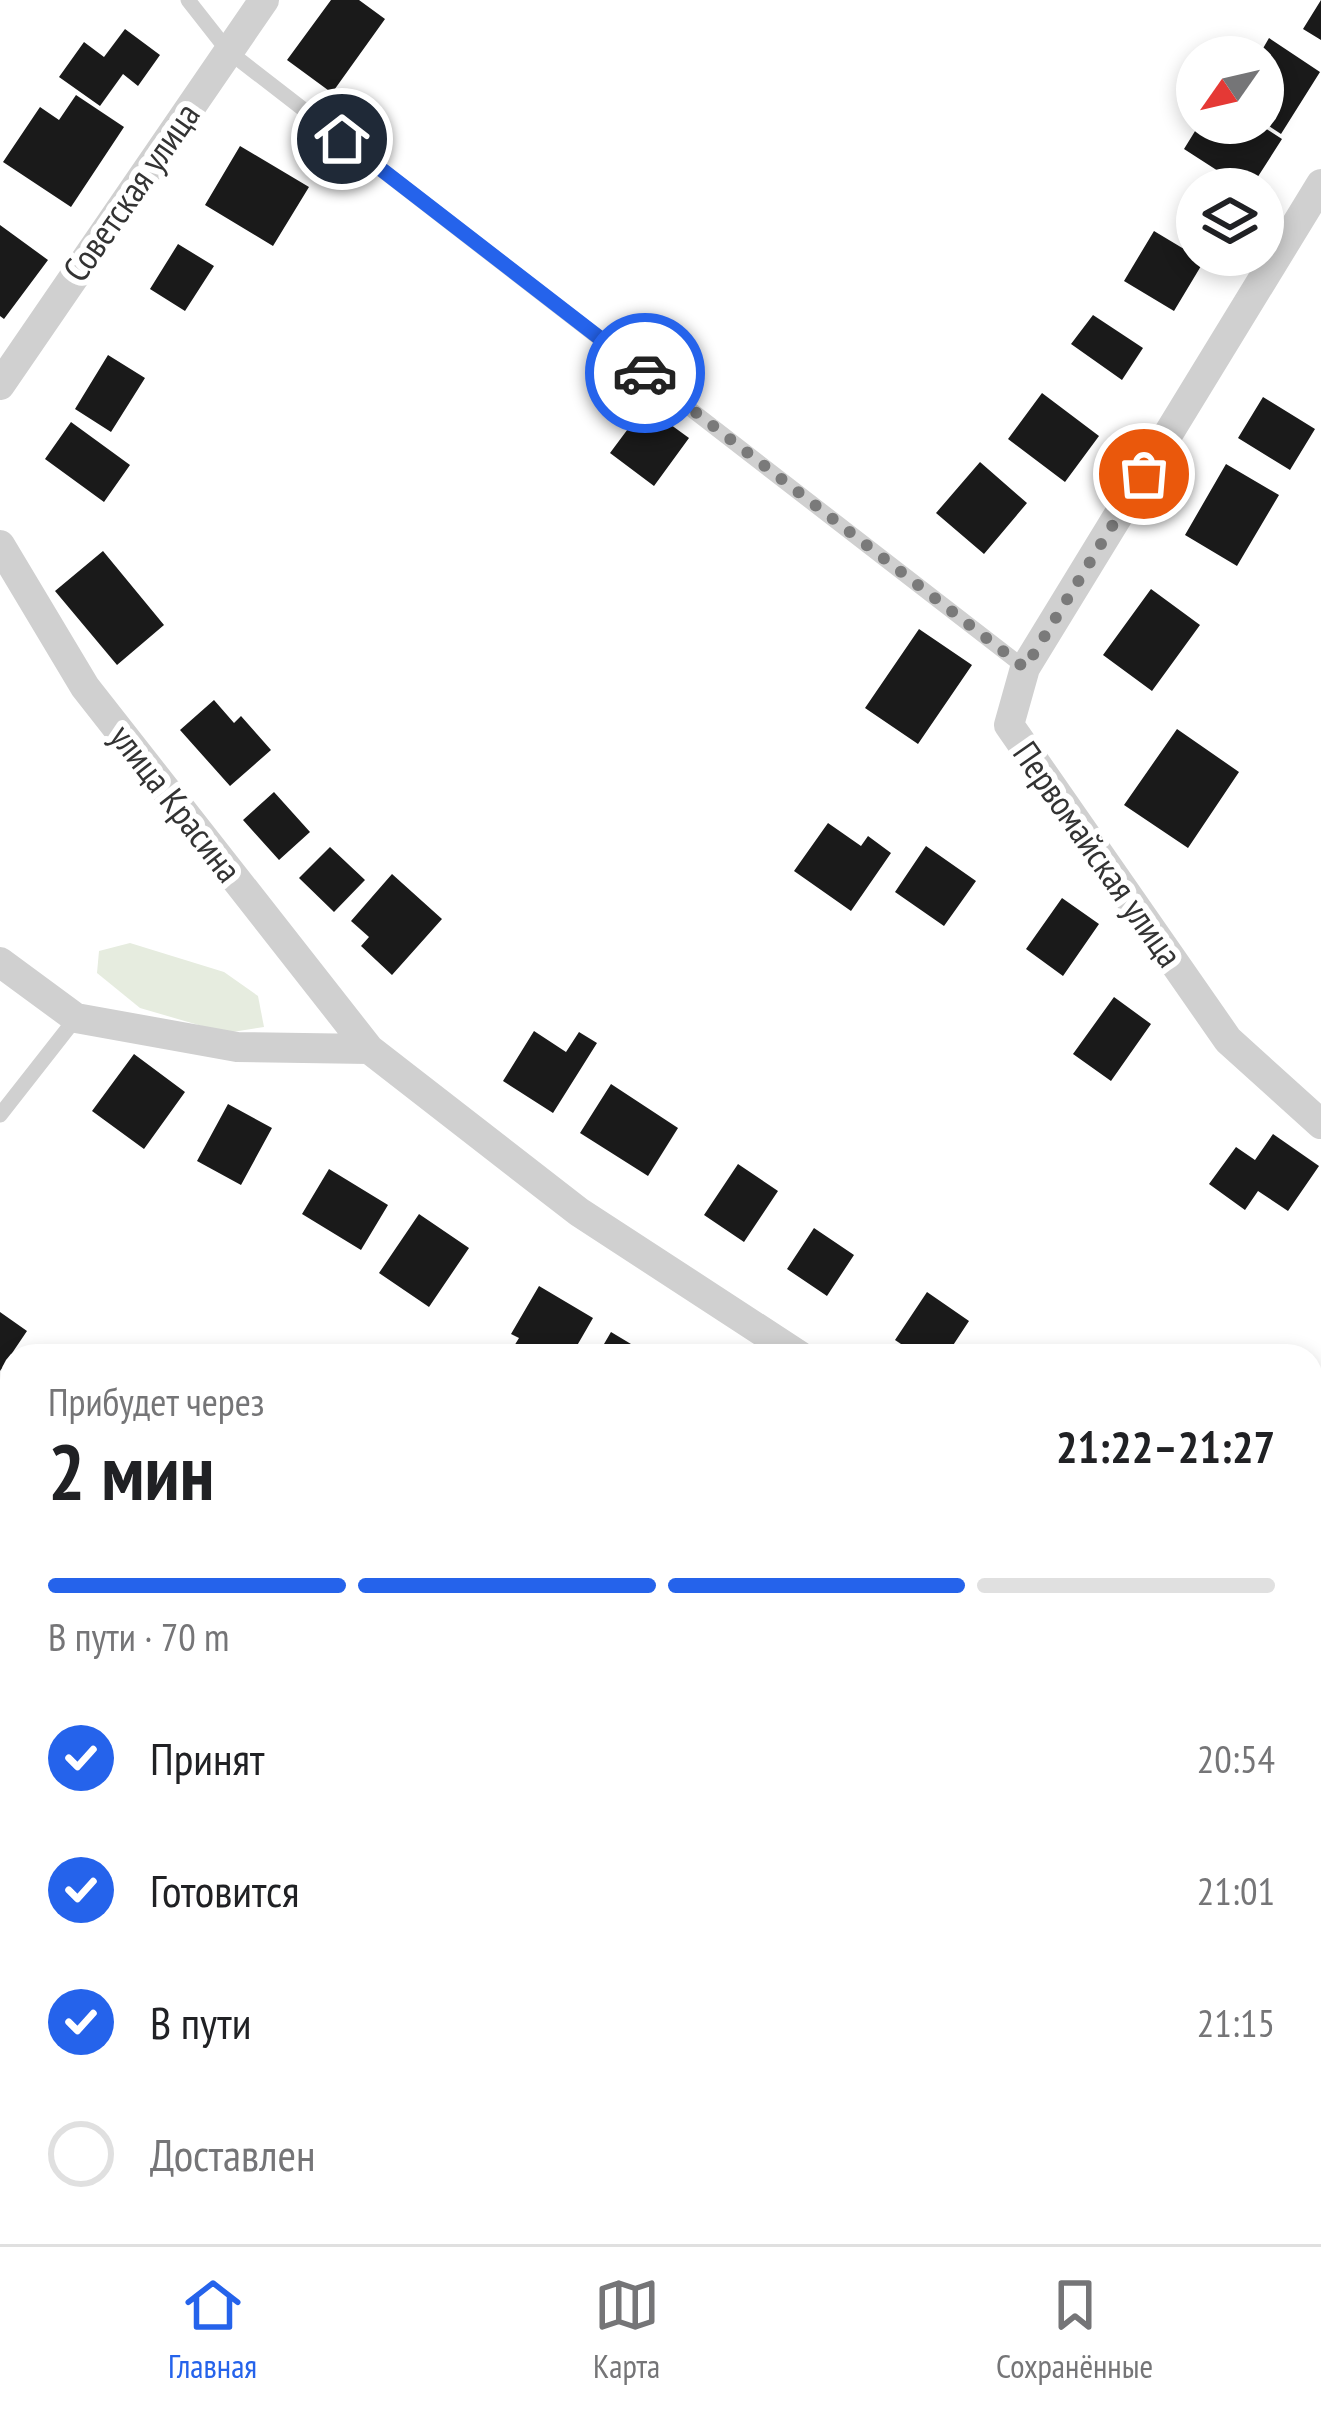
<!DOCTYPE html>
<html lang="ru">
<head>
<meta charset="utf-8">
<style>
	:root { --surface:#fff; --page:#f2f2f2; --text:#202124; --muted:#757577; --line:#e0e0e0; --accent:#2563eb }
	body { margin:0; font-family:"PT Sans Narrow",sans-serif; background:var(--page); color:var(--text); height:100vh; display:flex; flex-direction:column; font-size:45px; white-space:nowrap }
	* { box-sizing:border-box; margin:0 }
	p { font-size:39px; color:var(--muted) }
	.icon { flex:none; width:66px; height:66px; fill:none; stroke:currentColor; stroke-width:2; stroke-linecap:round; stroke-linejoin:round }
	.map { position:relative; flex:1; overflow:hidden }
	.side { position:absolute; left:0px; top:1344px; width:1323px; height:900px; display:flex; flex-direction:column; background:var(--surface); border-radius:36px 36px 0 0; box-shadow:0 6px 18px #0003 }
	.side>* { flex:none }
	.needle { width:78px; rotate:236deg }
	.buttons { position:absolute; left:1176px; top:36px; display:grid; gap:24px }
	.buttons a { display:grid; place-items:center; width:108px; height:108px; border-radius:50%; background:var(--surface); box-shadow:0 6px 18px #0003; font-size:60px }
	.pin { position:absolute; display:grid; place-items:center; width:102px; height:102px; color:#fff; margin:-51px; border:6px solid #fff; border-radius:50%; box-shadow:0 3px 12px #0007 }
	.courier { position:absolute; display:grid; place-items:center; width:120px; height:120px; margin:-60px; border:9px solid #2563eb; border-radius:50%; background:#fff; color:#222; box-shadow:0 3px 15px #0007 }
	.head em { font-style:normal; font-weight:600 }
	.head div { display:flex; flex-direction:column-reverse }
	.head { display:flex; align-items:center; justify-content:space-between; height:204px; padding:0 48px }
	h1 { font-size:78px; font-weight:600; line-height:90px }
	.bar { display:grid; grid-template-columns:repeat(4,1fr); gap:18px 12px; align-content:center; height:144px; padding:0 48px }
	.bar i { height:15px; border-radius:9px; background:var(--line) }
	.bar .active { background:var(--accent) }
	.bar p { grid-column:span 4 }
	ol { padding:0 48px; list-style:none }
	li { display:flex; align-items:center; gap:36px; height:132px }
	li p { margin-inline-start:auto }
	li .icon { padding:12px; border-radius:50%; background:var(--accent); color:#fff; stroke-width:4 }
	li:last-child { color:var(--muted) }
	li i { width:66px; height:66px; border:6px solid var(--line); border-radius:50% }
	.tab-bar { display:flex; justify-content:space-around; align-items:center; height:168px; border-top:3px solid var(--line); background:var(--surface); font-size:33px; color:var(--muted) }
	.tab-bar a { display:grid; justify-items:center; gap:6px }
	.tab-bar .active { color:var(--accent) }
	.map>svg:first-child { display:block }
	.green { fill:#e6ecdf }
	.building { fill:#1a1a1a }
	.lines { fill:none; stroke-linecap:round; stroke-linejoin:round }
	.lane { stroke:#d0d0d0; stroke-width:15 }
	.street { stroke:#d0d0d0; stroke-width:30 }
	.done { stroke:#7a7a7a; stroke-width:12; stroke-dasharray:0 21.6 }
	.route { stroke:#2563eb; stroke-width:15 }
	.labels { text-anchor:middle; stroke-width:12; stroke-linejoin:round; paint-order:stroke }
	.street-label { font-size:36px; fill:#333; stroke:#fff }
</style>
</head>
<body>
<div class="map">
<svg width="1321" height="2244" viewBox="0 0 1321 2244">
	<rect width="100%" height="100%" fill="#fff"/>
	<path class="green" d="M130,943l94,29 34,24 6,31 -38,6 -86,-25 -43,-35 2,-22z"/>
	<path class="building" d="M331,0h28l26,19 -53,74 -45,-33z
		M1321,0v40l-18,-11z
		M125,29l35,26 -22,31 -15,-12 -23,32 -41,-29 25,-35 20,15z
		M1269,38l51,34 -39,62 -18,-12v-65h-5z
		M76,95l48,32 -53,80 -68,-45 37,-55 19,13z
		M1200,123h57l25,16 -32,50h-4l-62,-40z
		M240,146l69,41 -36,59 -68,-41z
		M0,225l48,35 -44,59 -4,-3z
		M1154,231l50,30 -30,50 -50,-30z
		M178,244l36,22 -29,45 -35,-22z
		M1093,315l50,33 -21,32 -51,-36z
		M108,355l37,23 -34,54 -36,-23z
		M1042,393l57,43 -34,46 -57,-43z
		M1263,397l52,32 -25,41 -52,-32z
		M645,406l44,32 -35,48 -44,-33z
		M71,422l59,43 -26,37 -59,-43z
		M980,462l47,41 -43,51 -48,-41z
		M1226,464l53,31 -42,71 -52,-31z
		M103,551l61,74 -47,40 -62,-74z
		M1151,589l49,36 -48,66 -49,-36z
		M919,629l53,36 -54,79 -53,-36z
		M214,700l20,23 7,-7 30,34 -41,36 -50,-56z
		M1177,729l62,43 -51,76 -64,-43z
		M274,792l36,40 -31,28 -36,-40z
		M828,823l33,23 7,-10 23,17 -40,58 -57,-40z
		M926,846l50,35 -32,45 -49,-34z
		M330,847l35,33 -31,32 -35,-34z
		M392,874l50,45 -50,56 -31,-29 8,-9 -18,-16z
		M1062,898l37,26 -36,52 -37,-27z
		M1114,997l37,27 -40,57 -38,-27z
		M534,1031l32,21 13,-20 18,11 -44,70 -50,-32z
		M134,1054l51,38 -41,57 -52,-38z
		M611,1084l67,44 -30,48 -68,-43z
		M228,1104l44,24 -31,57 -44,-24z
		M1273,1134l46,32 -31,45 -30,-20 -13,19 -36,-26 27,-37 19,13z
		M738,1164l40,27 -34,51 -40,-27z
		M329,1169l59,36 -27,45 -59,-36z
		M419,1214l50,34 -40,59 -50,-34z
		M814,1228l40,27 -27,41 -40,-27z
		M539,1286l54,32 -22,38h-63l11,-18 -8,-4z
		M927,1292l42,29 -23,35h-27l-24,-16z
		M0,1312l27,19 -27,40z
		M611,1332l40,24h-54z
		M0,1500l12,10v35l-12,14z
		M0,1723l12,10v37l-12,14z
		M1311,1762l10,7v17l-10,14z
		M492,2232h38l-10,12h-14z
		M815,2232h54l9,9 -74,3z"/>
	<g class="lines">
		<path class="lane" d="M188,0l40,51 797,617
			M0,1115l76,-97
			M984,2244l3,-12"/>
		<path class="street" d="M1321,184l-296,484 -16,57 219,315 93,84
			M0,385l264,-385
			M0,545l85,142 284,362
			M0,962l76,56 161,29 132,2 210,163 221,144
			M1311,1545l10,-17
			M0,1658l12,9
			M1311,1687l10,6
			M701,2232l14,12"/>
	</g>
	<g class="lines">
		<path class="done" d="M645,373l380,295 119,-194"/>
		<path class="route" d="M342,139l303,234"/>
	</g>
	<g class="labels">
		<g class="street-label">
			<text transform="translate(131 192) rotate(-55)" y="13">Советская улица</text>
			<text transform="translate(176 803) rotate(52)" y="13">улица Красина</text>
			<text transform="translate(1098 854) rotate(55)" y="13">Первомайская улица</text>
		</g>
	</g>
</svg>
<div class="buttons">
<a><svg class="needle" viewBox="-14 -14 28 28"><path d="M0-13l5 13h-10z" fill="#e53935"/><path d="M0 13l5-13h-10z" fill="#757577"/></svg></a>
<a><svg class="icon" aria-label="layers" viewBox="0 0 24 24"><path d="M12 4l9 5-9 5-9-5zM3 14l9 5 9-5"/></svg></a>
</div>
<div class="pin" style="left:1144px;top:474px;background:#ea580c"><svg class="icon" aria-label="bag" viewBox="0 0 24 24"><path d="M5 8h14l-1 12H6zM9 8a3 3 0 0 1 6 0"/></svg></div>
<div class="pin" style="left:342px;top:139px;background:#1f2937"><svg class="icon" aria-label="home" viewBox="0 0 24 24"><path d="M3 11l9-7 9 7M6 9v11h12V9"/></svg></div>
<div class="courier" style="left:645px;top:373px"><svg class="icon" aria-label="car" viewBox="0 0 24 24"><path d="M5 17H2v-5l4-1 3-4h7l3 4 3 1v5h-3M9 17h6M6 11h13"/><circle cx="7" cy="17" r="2"/><circle cx="17" cy="17" r="2"/></svg></div>
<section class="side">
<div class="head"><div><h1>2 мин</h1><p>Прибудет через</p></div><em>21:22–21:27</em></div>
<div class="bar"><i class="active"></i><i class="active"></i><i class="active"></i><i></i><p>В пути · 70 m</p></div>
<ol>
<li><svg class="icon" aria-label="check" viewBox="0 0 24 24"><path d="M5 12l5 5 9-10"/></svg>Принят<p>20:54</p></li>
<li><svg class="icon" aria-label="check" viewBox="0 0 24 24"><path d="M5 12l5 5 9-10"/></svg>Готовится<p>21:01</p></li>
<li><svg class="icon" aria-label="check" viewBox="0 0 24 24"><path d="M5 12l5 5 9-10"/></svg>В пути<p>21:15</p></li>
<li><i></i>Доставлен</li>
</ol>
</section>
</div>
<nav class="tab-bar">
<a class="active"><svg class="icon" aria-label="home" viewBox="0 0 24 24"><path d="M3 11l9-7 9 7M6 9v11h12V9"/></svg>Главная</a>
<a><svg class="icon" aria-label="map" viewBox="0 0 24 24"><path d="M3 6l6-2 6 2 6-2v14l-6 2-6-2-6 2zM9 4v14M15 6v14"/></svg>Карта</a>
<a><svg class="icon" aria-label="saved" viewBox="0 0 24 24"><path d="M7 4h10v16l-5-4-5 4z"/></svg>Сохранённые</a>
</nav>
</body>
</html>
